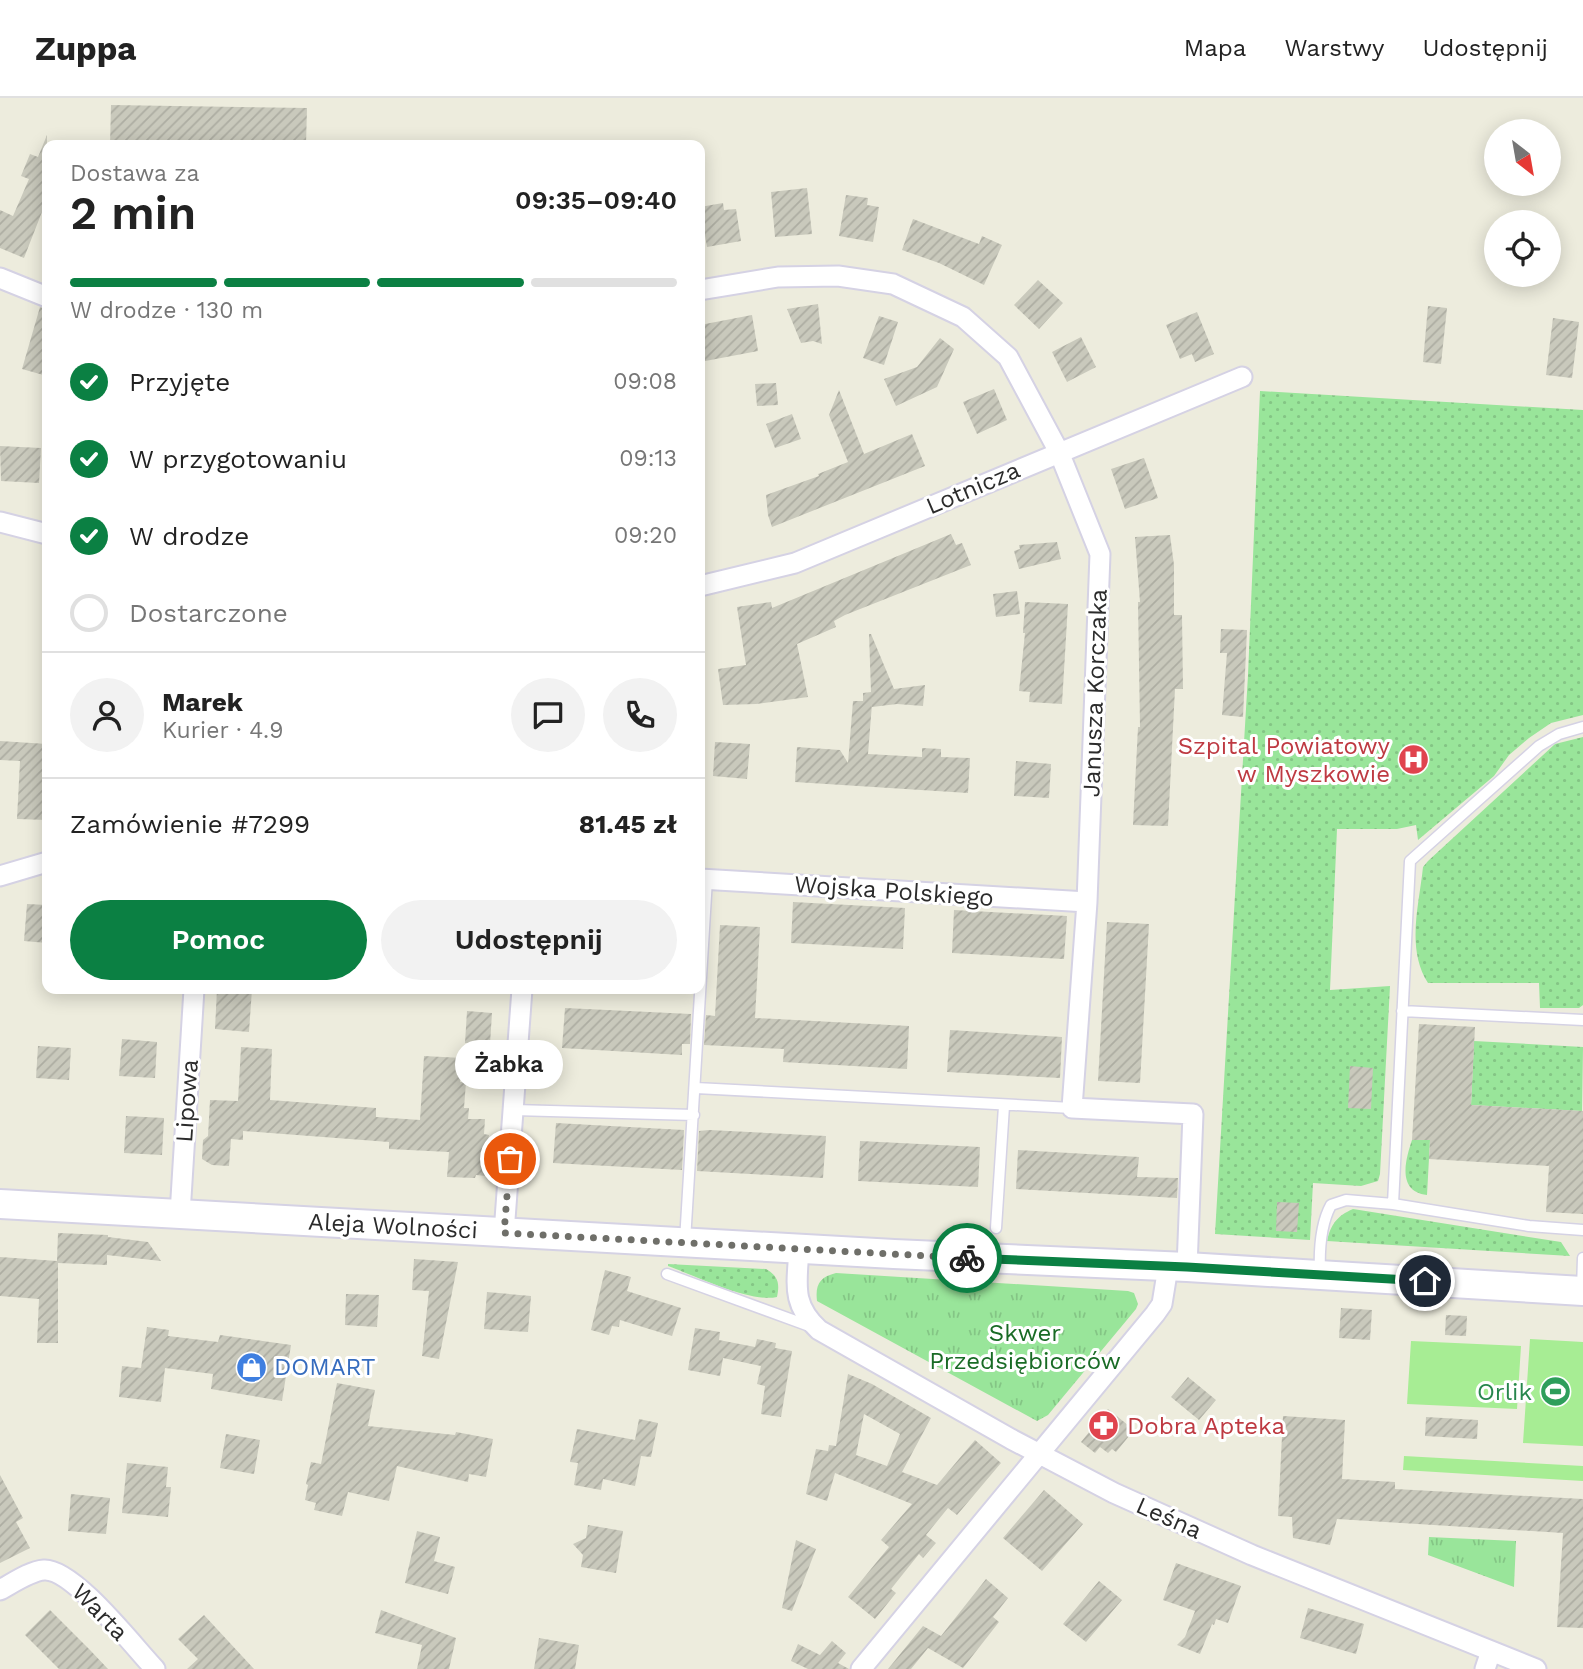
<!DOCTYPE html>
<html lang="pl">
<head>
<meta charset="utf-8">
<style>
	:root { --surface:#fff; --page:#f2f2f2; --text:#222; --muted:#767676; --line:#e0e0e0; --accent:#0b8043 }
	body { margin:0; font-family:"Work Sans",sans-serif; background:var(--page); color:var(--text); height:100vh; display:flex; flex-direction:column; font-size:26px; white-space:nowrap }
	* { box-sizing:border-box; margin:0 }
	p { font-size:23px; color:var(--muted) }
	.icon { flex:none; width:38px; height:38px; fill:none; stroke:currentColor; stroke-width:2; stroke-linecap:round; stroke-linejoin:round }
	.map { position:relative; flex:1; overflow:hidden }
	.drawer { position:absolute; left:42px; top:42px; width:663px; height:854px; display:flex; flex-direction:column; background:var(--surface); border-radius:14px; box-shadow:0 4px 18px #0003 }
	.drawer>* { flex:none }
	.needle { width:46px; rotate:149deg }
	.buttons { position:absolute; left:1484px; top:21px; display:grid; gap:14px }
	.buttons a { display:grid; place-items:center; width:77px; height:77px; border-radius:50%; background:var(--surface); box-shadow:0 4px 18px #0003; font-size:35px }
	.pin { position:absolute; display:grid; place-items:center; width:60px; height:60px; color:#fff; margin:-30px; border:4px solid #fff; border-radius:50%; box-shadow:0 2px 7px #0007 }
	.courier { position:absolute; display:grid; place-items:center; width:70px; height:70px; margin:-35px; border:5px solid #0b8043; border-radius:50%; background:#fff; color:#222; box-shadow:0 2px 9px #0007 }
	.bubble { position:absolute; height:49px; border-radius:24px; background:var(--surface); box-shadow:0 4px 18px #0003; font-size:23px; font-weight:600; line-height:49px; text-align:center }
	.overview em { font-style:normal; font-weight:600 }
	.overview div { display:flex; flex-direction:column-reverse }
	.overview { display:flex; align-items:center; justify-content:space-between; height:119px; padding:0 28px }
	h1 { font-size:46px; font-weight:600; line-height:52px }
	.bar { display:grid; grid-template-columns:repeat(4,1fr); gap:10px 7px; align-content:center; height:84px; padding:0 28px }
	.bar i { height:9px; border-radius:5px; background:var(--line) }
	.bar .selected { background:var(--accent) }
	.bar p { grid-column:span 4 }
	.line { display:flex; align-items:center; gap:18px; padding:0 28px; border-top:2px solid var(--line) }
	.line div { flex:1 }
	.round { display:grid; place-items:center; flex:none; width:74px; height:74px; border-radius:37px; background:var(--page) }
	ol { padding:0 28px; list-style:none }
	li { display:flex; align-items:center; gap:21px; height:77px }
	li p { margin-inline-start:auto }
	li .icon { padding:7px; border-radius:50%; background:var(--accent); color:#fff; stroke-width:4 }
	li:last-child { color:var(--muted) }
	li i { width:38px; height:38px; border:4px solid var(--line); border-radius:50% }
	.cta { display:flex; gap:14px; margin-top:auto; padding:14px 28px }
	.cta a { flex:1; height:80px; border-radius:42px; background:var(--accent); color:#fff; font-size:28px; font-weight:600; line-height:80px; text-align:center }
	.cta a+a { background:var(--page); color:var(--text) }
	header { display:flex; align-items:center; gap:42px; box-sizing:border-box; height:98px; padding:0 35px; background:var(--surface); border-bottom:2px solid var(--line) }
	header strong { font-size:33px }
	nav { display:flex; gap:38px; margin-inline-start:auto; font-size:24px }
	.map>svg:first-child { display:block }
	.grass { fill:url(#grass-dots) }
	.park { fill:url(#park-tufts) }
	.pitch { fill:#a7ed94 }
	.building { fill:url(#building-hatch); fill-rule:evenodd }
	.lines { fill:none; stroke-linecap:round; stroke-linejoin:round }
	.lane-casing { stroke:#d5d2e4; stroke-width:13 }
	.street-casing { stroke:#d5d2e4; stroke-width:23 }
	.secondary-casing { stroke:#d5d2e4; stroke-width:32 }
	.lane { stroke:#fff; stroke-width:10 }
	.street { stroke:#fff; stroke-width:19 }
	.secondary { stroke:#fff; stroke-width:28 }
	.done { stroke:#6f6f69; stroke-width:7; stroke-dasharray:0 12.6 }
	.route { stroke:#0b8043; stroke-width:9 }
	.labels { text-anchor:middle; stroke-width:6; stroke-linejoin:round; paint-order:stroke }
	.street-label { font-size:24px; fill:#2b2b2b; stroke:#fff }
	.health-label { font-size:24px; fill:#be3a42; stroke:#fff; text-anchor:end }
	.park-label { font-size:24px; fill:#196b25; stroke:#fff }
	.shop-label { font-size:24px; fill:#366cbe; stroke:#fff; text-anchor:start }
	.leisure-label { font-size:24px; fill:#27864d; stroke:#fff; text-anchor:end }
</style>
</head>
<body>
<header>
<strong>Zuppa</strong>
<nav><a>Mapa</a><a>Warstwy</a><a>Udostępnij</a></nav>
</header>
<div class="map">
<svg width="1583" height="1571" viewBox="0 0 1583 1571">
	<defs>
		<pattern id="grass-dots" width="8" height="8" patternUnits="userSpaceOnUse" patternTransform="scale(1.75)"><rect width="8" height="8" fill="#99e59a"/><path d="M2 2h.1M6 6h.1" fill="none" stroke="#84c585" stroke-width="1.8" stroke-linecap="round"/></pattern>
		<pattern id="park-tufts" width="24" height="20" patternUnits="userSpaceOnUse" patternTransform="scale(1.75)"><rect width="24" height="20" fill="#99e59a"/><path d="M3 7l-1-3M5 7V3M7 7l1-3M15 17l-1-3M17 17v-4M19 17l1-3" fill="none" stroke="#84c585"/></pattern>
		<pattern id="building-hatch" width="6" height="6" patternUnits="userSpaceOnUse" patternTransform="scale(1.75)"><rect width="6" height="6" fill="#c9c9bc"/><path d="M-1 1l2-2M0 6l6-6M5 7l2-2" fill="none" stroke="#adada2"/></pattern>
	</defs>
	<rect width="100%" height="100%" fill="#edecdd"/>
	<path class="grass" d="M1260,293l323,19v305l-32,8 -22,15 -20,17 -15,21 -76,64 -2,-15 -19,4h-60l-7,161 60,-4 -10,188 -2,7 -17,5 -48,-3 -3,57 -95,-6 33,-559z
		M1583,639v268l-4,3h-39l-1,-25h-111c-22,-34 -9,-77 -5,-116l5,-6 127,-117z
		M1474,943l109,6 -1,64 -111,-6z
		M1412,1042h18l-3,55c-30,-4 -22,-34 -15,-55z
		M1353,1111l208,33 9,14 -243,-15c4,-17 10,-25 26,-32z
		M668,1166l98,5c12,7 14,14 11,28 -27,6 -81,-21 -109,-31z"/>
	<path class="park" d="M836,1175l292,18 6,2 4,11 -2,5 -88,106 -11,6 -220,-120c-2,-17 3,-24 19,-28z
		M1429,1439l87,4 -2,46 -86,-32z"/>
	<path class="pitch" d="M1530,1241l53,3v104l-60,-3z
		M1411,1243l110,5 -4,63 -110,-5z
		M1404,1358l179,10v15l-180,-11z"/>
	<path class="building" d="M111,7l196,3 -1,37h-196z
		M47,37v64l-23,59 -24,-10v-38l13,6 16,-37 -8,-3 9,-22 8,3z
		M807,90l5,46 -37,3 -4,-45z
		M846,97l22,3 -1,7 12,2 -6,35 -34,-6z
		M723,105l1,7 12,-1 5,32 -34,6 -7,-40z
		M913,121l66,25 3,-8 20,9 -18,40 -45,-22 -37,-13z
		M1038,182l25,23 -24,26 -25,-24z
		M818,206l4,40 -9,-3 -12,2 -14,-34z
		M1428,208l19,2 -6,56 -18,-2z
		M40,209l7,2v67l-25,-7z
		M1197,214l17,42 -19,8 -3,-8 -12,5 -14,-34z
		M752,217l6,36 -58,11v-37z
		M879,218l19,6 -14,43 -21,-7z
		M1553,220l26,4 -7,56 -26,-3z
		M1081,239l15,30 -29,15 -15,-30z
		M940,240l14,11 -17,38 -41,19 -12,-27 33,-12z
		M776,285l2,22 -21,1 -2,-22z
		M994,291l13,31 -30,14 -14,-32z
		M839,292l25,64 48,-20 13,32 -153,61 -4,-12 -2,-20 53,-19 -1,-2 30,-12 -19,-47z
		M792,316l9,25 -26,9 -9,-24z
		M0,348l41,2 -2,35 -38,-2z
		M1144,360l14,40 -33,11 -14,-40z
		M951,436l5,11 6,-2 9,22 -126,50 -11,6 2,6 -39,17 11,53 -52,7 -33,1 -5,-36 28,-4 -9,-58 34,-5 1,6z
		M1170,437l4,30v50h8l1,74h-8l-7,137 -35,-1 5,-98h2l-2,-125h2l-5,-65z
		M1057,444l4,17 -42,10 -5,-18 6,-2 -1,-4z
		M1017,493l3,23 -24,3 -3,-23z
		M1025,504l43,2 -6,100 -33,-2 1,-10 -11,-1 6,-58h-2z
		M1221,531l26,1 -4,87 -21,-2 5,-62h-7z
		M869,536h2l23,55 31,-4 -2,21 -26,-2 -25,3v-3l-4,50 54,3v-9l19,1v8l29,1 -2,35 -173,-11 2,-35 43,3 8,13 5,-62h10v-8l8,-1z
		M0,643l47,3v76l-30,-1 3,-58 -20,-1z
		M715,644l35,2 -3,35 -34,-3z
		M1016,663l35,3 -2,34 -35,-2z
		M793,804l112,6 -2,41 -112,-6z
		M27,806l20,1v38l-23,-2z
		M954,812l113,6 -3,43 -112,-6z
		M1107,824l42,2 -9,159 -42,-2z
		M720,827l40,2 -5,91 154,8 -2,43 -124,-7 1,-13 -80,-4 2,-30 9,1z
		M217,891h35l-3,43 -34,-3z
		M565,910l126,6 -1,30h-8v11l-120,-7z
		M467,913l25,2 -2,31 -25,-1z
		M1419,926l56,3 -4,78 112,6v103l-37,-2 3,-46 -120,-7 1,-19h-18z
		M950,932l112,7 -2,41 -113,-6z
		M122,941l35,3 -2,36 -36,-2z
		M38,948l33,2 -2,32 -33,-2z
		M241,949l31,2 -2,51 106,8v9l44,3 4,-64 38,2 -2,24h6l-2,26h5l-1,11h17l-1,15 5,1 -3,19 1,22 -11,-1 -1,3 -28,-1 2,-25 -60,-3v-7l-146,-11v9l-12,-1 -2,27 -17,-1 -10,-6 1,-19 5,-4 2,-36 28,1z
		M1350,968l23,2 -2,41 -23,-1z
		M126,1018l38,2 -2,37 -38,-2z
		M556,1025l128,7 -2,40 -129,-7z
		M709,1032l117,6 -3,42 -126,-7 2,-40z
		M860,1043l120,6 -2,40 -120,-6z
		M1018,1052l121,7 -2,20 41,1 -1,20 -161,-9z
		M1277,1104l22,1 -2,29 -21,-1z
		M58,1135l50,2v2l40,5 13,19 -54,-6v10l-49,-2v80h-21l2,-44 -39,-3v-39l57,4z
		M414,1161l44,3 -19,97 -17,-3 7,-65 -17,-1z
		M605,1172l26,7 -4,14 54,17 -9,28 -52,-16 -1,7 -7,-1 -3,9 -18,-5z
		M487,1194l44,4 -3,36 -44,-3z
		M346,1196l33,1 -2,32 -32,-2z
		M1341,1210l31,2 -2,30 -31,-2z
		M1446,1217l21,1 -1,20 -21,-1z
		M147,1229l22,3 -1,6 50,6 2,-7 71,10 -9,56 -71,-12 2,-15 -48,-6 -4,34 -42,-5 3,-31 19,2z
		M695,1230l25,4 -1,8 36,7 2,-8 19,4 -1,5 17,3 -11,66 -20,-3 4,-28 -8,-2 4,-18 -38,-8 -3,18 -32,-6z
		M848,1276l24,10 59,34 -29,54 35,13 38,-45 26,23 -44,52 -9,-7 -22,27 10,8 -13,15 -4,-4 -28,35 5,4 -21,26 -27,-22 41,-50 -8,-7 31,-36 -77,-31 -8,28 -21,-7 10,-45 12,2 1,-6 7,1zM864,1316l36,20 -13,32 -31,-11z
		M1188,1279l28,23 -17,20 -28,-23z
		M337,1285l38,7 -7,36 87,9 1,-3 37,7 -7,38 -17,-3 -1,8 -71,-16 -8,35 -41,-9 -6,24 -28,-6 2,-7 -11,-3 3,-15 -2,-1 5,-22 10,2z
		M1108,1311l26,21 -18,22 -4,-3 -4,4 -8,-6 -5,6 -14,-11z
		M1283,1318l62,4 -3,59 53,3v7l188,10v129l-26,-1 6,-94 -226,-14 -7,26 -37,-7 -1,-21 -14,-1z
		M1426,1319l52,3 -1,19 -52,-3z
		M639,1321l19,4 -7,34 -10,-1 -6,30 -32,-7 -2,11 -27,-5 4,-22 -8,-1 7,-33 58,11z
		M226,1336l34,6 -6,34 -34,-6z
		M127,1365l41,4 -2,20h5l-3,30 -46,-4z
		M0,1377l23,43 -7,4 14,26 -30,15z
		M1044,1392l39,34 -41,47 -39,-33z
		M71,1396l39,4 -4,36 -38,-3z
		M588,1427l35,6 -7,42 -35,-6 2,-12 -10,-11 13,-6z
		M417,1433l23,6 -6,24 21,6 -7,27 -43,-11z
		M796,1442l20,9 -24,62 -10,-3z
		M1176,1465l65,23 -13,37 -12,-4 -2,6 -2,-1 -12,30 -23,-9 8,-8 10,-26 -32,-11z
		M986,1481l22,19 -15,19 6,5 -36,46 -35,-20 -17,21h-23l35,-43 18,10z
		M1099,1483l23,19 -36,42 -23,-18z
		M1308,1510l56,16 -8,30 -56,-16z
		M50,1512l40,40 18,19h-49l-34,-34z
		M381,1512l75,28 -7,31h-32l5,-24 -47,-12z
		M204,1517l50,54h-67l11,-10 -20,-20z
		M539,1540l40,7 -4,24h-41z
		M832,1543l14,12 -8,10 11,6h-41l-17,-8 7,-17 22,11z"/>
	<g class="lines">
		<defs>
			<path id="lane" d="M1583,629l-24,7 -20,12 -129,115 -17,343 136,22 54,4
				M1402,913l181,9
				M696,990l376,20
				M514,1012l180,5
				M996,1130l8,-122
				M685,1143l22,-362
				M667,1176l145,53
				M1320,1176c-1,-23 0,-49 11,-69l15,-5 47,4
				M1582,1191l1,-31"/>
			<path id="street" d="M0,180l47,19
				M700,192l78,-13 60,-1 55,8 70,33 45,40 51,95 41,102 -13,348 -15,206 121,6 -6,153
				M0,424l47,12
				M700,488l95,-23 447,-186
				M0,778l47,-14
				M700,781l387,23
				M180,1116l14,-225
				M504,1135l18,-244
				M799,1151c-2,35 -8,55 20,81l192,109 103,54 138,62 284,114
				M0,1492c13,-7 30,-19 44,-20 29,-2 90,77 111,99
				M861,1571l294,-355 7,-10 6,-37
				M1485,1571l6,-18"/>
			<path id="secondary" d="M0,1106l894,50 293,13 396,24"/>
		</defs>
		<use href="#lane" class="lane-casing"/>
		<use href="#street" class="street-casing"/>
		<use href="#secondary" class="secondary-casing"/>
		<use href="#lane" class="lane"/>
		<use href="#street" class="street"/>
		<use href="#secondary" class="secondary"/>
	</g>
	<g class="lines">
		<path class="done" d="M510,1061l-6,74 463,25"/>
		<path class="route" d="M967,1160l220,9 238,14"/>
	</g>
	<defs>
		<symbol id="hospital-disc" viewBox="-11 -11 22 22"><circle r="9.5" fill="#e0444e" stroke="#fff"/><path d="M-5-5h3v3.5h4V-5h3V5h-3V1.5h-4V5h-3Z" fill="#fff"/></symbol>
		<symbol id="shop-disc" viewBox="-11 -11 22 22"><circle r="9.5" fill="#3f7fe0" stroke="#fff"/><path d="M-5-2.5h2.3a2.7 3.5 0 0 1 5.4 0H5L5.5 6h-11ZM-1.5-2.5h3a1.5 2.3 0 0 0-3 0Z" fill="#fff"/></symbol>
		<symbol id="stadium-disc" viewBox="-11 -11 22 22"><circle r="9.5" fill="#2e9e5b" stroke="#fff"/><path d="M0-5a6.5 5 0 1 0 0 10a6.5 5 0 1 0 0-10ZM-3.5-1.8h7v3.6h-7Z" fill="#fff"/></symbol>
		<symbol id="pharmacy-disc" viewBox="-11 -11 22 22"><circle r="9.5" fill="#e0444e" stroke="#fff"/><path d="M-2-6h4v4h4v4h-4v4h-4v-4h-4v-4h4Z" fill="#fff"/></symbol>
	</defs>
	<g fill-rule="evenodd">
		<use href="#hospital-disc" x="1396" y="644" width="35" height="35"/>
		<use href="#shop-disc" x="234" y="1252" width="35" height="35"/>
		<use href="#stadium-disc" x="1538" y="1276" width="35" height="35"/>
		<use href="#pharmacy-disc" x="1086" y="1310" width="35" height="35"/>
	</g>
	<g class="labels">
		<g class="street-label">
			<text transform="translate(973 390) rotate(-23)" y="8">Lotnicza</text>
			<text transform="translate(1095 595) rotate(-88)" y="8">Janusza Korczaka</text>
			<text transform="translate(894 793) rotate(4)" y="8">Wojska Polskiego</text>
			<text transform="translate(187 1003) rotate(-86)" y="8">Lipowa</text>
			<text transform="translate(393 1128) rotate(3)" y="8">Aleja Wolności</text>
			<text transform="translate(1169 1420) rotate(24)" y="8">Leśna</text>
			<text transform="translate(100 1514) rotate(46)" y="8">Warta</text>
		</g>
		<g class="health-label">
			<text x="1390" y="656">Szpital Powiatowy<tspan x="1390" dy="28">w Myszkowie</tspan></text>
			<text x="1127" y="1336" text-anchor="start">Dobra Apteka</text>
		</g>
		<g class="park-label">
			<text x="1025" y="1243">Skwer<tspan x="1025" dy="28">Przedsiębiorców</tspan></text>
		</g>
		<g class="shop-label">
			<text x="274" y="1277">DOMART</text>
		</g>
		<g class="leisure-label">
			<text x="1532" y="1302">Orlik</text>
		</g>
	</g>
</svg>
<div class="buttons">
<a><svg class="needle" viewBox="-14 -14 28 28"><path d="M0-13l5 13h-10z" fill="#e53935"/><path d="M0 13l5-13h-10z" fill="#767676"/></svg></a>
<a><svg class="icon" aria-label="locate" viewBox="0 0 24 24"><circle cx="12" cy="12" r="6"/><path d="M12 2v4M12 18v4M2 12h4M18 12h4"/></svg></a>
</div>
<div class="pin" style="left:510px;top:1061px;background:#ea580c"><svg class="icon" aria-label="bag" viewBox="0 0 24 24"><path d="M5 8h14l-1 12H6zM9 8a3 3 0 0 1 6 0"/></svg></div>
<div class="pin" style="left:1425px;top:1183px;background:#1f2937"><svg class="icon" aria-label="home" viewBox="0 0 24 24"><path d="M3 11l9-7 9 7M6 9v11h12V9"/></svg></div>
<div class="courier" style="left:967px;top:1160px"><svg class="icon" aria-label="bike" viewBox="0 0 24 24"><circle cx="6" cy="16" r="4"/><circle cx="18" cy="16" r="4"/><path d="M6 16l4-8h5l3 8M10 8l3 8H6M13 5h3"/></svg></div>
<div class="bubble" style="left:455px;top:942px;width:108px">Żabka</div>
<section class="drawer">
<div class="overview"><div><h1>2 min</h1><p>Dostawa za</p></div><em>09:35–09:40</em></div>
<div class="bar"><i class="selected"></i><i class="selected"></i><i class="selected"></i><i></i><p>W drodze · 130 m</p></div>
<ol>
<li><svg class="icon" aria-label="check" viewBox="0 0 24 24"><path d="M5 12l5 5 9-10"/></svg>Przyjęte<p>09:08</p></li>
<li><svg class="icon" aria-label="check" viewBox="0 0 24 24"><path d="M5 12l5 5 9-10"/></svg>W przygotowaniu<p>09:13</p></li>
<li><svg class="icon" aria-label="check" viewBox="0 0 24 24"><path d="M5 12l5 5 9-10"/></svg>W drodze<p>09:20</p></li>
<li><i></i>Dostarczone</li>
</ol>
<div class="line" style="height:126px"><a class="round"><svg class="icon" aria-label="person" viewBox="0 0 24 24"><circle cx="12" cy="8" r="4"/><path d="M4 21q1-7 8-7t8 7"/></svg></a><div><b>Marek</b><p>Kurier · 4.9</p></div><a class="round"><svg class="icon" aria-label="chat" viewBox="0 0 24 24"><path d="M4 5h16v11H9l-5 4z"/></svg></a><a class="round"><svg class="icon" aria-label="phone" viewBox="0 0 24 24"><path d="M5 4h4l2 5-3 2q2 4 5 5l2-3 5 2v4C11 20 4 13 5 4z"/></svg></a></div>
<div class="line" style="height:91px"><div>Zamówienie #7299</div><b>81.45 zł</b></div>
<div class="cta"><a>Pomoc</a><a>Udostępnij</a></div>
</section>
</div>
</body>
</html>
